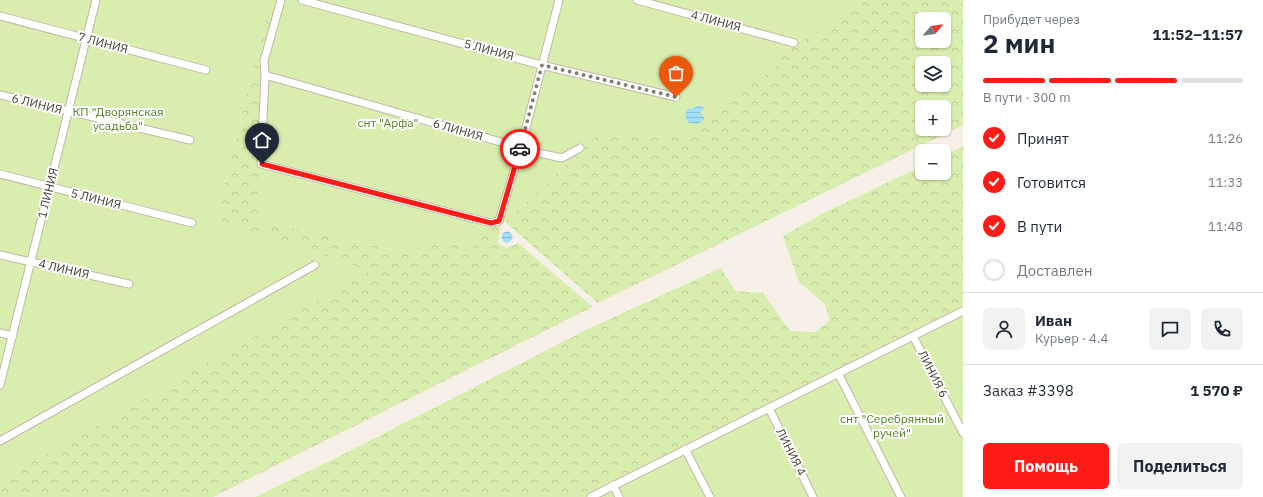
<!DOCTYPE html>
<html lang="ru">
<head>
<meta charset="utf-8">
<style>
	:root { --surface:#fff; --page:#f2f2f3; --text:#1f2937; --muted:#747a83; --line:#e0e1e3; --accent:#ff1c16 }
	body { margin:0; font-family:"IBM Plex Sans",sans-serif; background:var(--page); color:var(--text); height:100vh; display:flex; flex-direction:column; font-size:15px; white-space:nowrap }
	* { box-sizing:border-box; margin:0 }
	p { font-size:13px; color:var(--muted) }
	.icon { flex:none; width:22px; height:22px; fill:none; stroke:currentColor; stroke-width:2; stroke-linecap:round; stroke-linejoin:round }
	.map { position:relative; flex:1; overflow:hidden }
	.side { display:flex; flex-direction:column; background:var(--surface); width:300px }
	.side>* { flex:none }
	.needle { width:26px; rotate:62deg }
	.buttons { position:absolute; left:915px; top:12px; display:grid; gap:8px }
	.buttons a { display:grid; place-items:center; width:36px; height:36px; border-radius:6px; background:var(--surface); box-shadow:0 1px 3px #0004; font-size:20px }
	.pin { position:absolute; display:grid; place-items:center; width:34px; height:34px; color:#fff; margin:-41px -17px; border-radius:50% 50% 50% 0; rotate:-45deg; box-shadow:0 0 4px #0007 }
	.pin .icon { rotate:45deg }
	.courier { position:absolute; display:grid; place-items:center; width:40px; height:40px; margin:-20px; border:3px solid #ff1c16; border-radius:50%; background:#fff; color:#222; box-shadow:0 1px 5px #0007 }
	.overview em { font-style:normal; font-weight:800 }
	.overview div { display:flex; flex-direction:column-reverse }
	.overview { display:flex; align-items:center; justify-content:space-between; height:68px; padding:0 20px }
	h1 { font-size:26px; font-weight:800; line-height:30px }
	.bar { display:grid; grid-template-columns:repeat(4,1fr); gap:6px 4px; align-content:center; height:48px; padding:0 20px }
	.bar i { height:5px; border-radius:3px; background:var(--line) }
	.bar .on { background:var(--accent) }
	.bar p { grid-column:span 4 }
	.line { display:flex; align-items:center; gap:10px; padding:0 20px; border-top:1px solid var(--line) }
	.line div { flex:1 }
	.round { display:grid; place-items:center; flex:none; width:42px; height:42px; border-radius:6px; background:var(--page) }
	ol { padding:0 20px; list-style:none }
	li { display:flex; align-items:center; gap:12px; height:44px }
	li p { margin-inline-start:auto }
	li .icon { padding:4px; border-radius:50%; background:var(--accent); color:#fff; stroke-width:4 }
	li:last-child { color:var(--muted) }
	li i { width:22px; height:22px; border:2px solid var(--line); border-radius:50% }
	.button { display:flex; gap:8px; margin-top:auto; padding:8px 20px }
	.button a { flex:1; height:46px; border-radius:6px; background:var(--accent); color:#fff; font-size:16px; font-weight:800; line-height:46px; text-align:center }
	.button a+a { background:var(--page); color:var(--text) }
	main { display:flex; flex:1; min-height:0 }
	.map>svg:first-child { display:block }
	.forest { fill:url(#forest-crowns); fill-rule:evenodd }
	.green { fill:#d9edae }
	.water { fill:url(#water-rules) }
	.lines { fill:none; stroke-linecap:round; stroke-linejoin:round }
	.minor-casing { stroke:#c2b7aa; stroke-width:9 }
	.minor { stroke:#fff; stroke-width:7 }
	.done { stroke:#867e75; stroke-width:4; stroke-dasharray:0 7.2 }
	.route { stroke:#ff1c16; stroke-width:5 }
	.labels { text-anchor:middle; stroke-width:4; stroke-linejoin:round; paint-order:stroke }
	.street-label { font-size:12px; fill:#4a4036; stroke:#fff }
	.park-label { font-size:12px; fill:#538223; stroke:#fff }
</style>
</head>
<body>
<main>
<div class="map">
<svg width="963" height="497" viewBox="0 0 963 497">
	<defs>
		<pattern id="forest-crowns" width="20" height="18" patternUnits="userSpaceOnUse"><rect width="20" height="18" fill="#d9edae"/><path d="M2 6a3 3 0 1 1 6 0M12 15a3 3 0 1 1 6 0" fill="none" stroke="#bccc96"/></pattern>
		<pattern id="water-rules" width="6" height="5" patternUnits="userSpaceOnUse"><rect width="6" height="5" fill="#a0dff7"/><path d="M0 2.5h6" fill="none" stroke="#8bc0d4"/></pattern>
	</defs>
	<rect width="100%" height="100%" fill="#f6f0e9"/>
	<path class="forest" d="M270,0h11l-17,169 -8,35 4,17 150,32 23,-15 40,11 7,-28h22l-4,22 8,5 12,-5 75,64 -380,190h-213v-18l43,-23 326,-185 -153,-51z
		M868,0h95v125l-365,178 -93,-81 91,-86 89,1 106,-92 8,-2 64,-41zM922,19h22v22h-22zM922,63h22v22h-22zM922,107h22v22h-22z
		M963,146v165l-372,186h-336l79,-38 252,-129 135,-62 14,23 28,2 27,38 26,1 14,-12 -5,-16 -26,-22 -16,-46 41,-23 98,-47v7h22v-17z"/>
	<path class="green" d="M0,0h270l-54,219 154,52 -327,185 -43,23z
		M281,0h587l-5,2 -64,41 -11,4 -15,22 -89,68 -88,-1 -91,86 -25,-1 -7,28 -40,-11 -23,15 -150,-32 -4,-17 8,-35 1,-110z
		M963,311v186h-372z"/>
	<path class="water" d="M699,105l4,2 1,2 -4,3 5,7 -7,5 -9,-1 -3,-4v-8l2,-2 6,-1z
		M501.5 237a5.5 5.5 0 1 1 11 0a5.5 5.5 0 1 1-11 0Z"/>
	<g class="lines">
		<defs>
			<path id="minor" d="M281,0l-17,61 1,14 -4,89 230,59 8,-2 22,-74 38,-147
				M302,0l239,65 135,32
				M637,0l157,43
				M0,16l206,54
				M265,75l278,79 19,4 18,-10
				M0,95l190,45
				M0,174l192,49
				M0,255l129,29
				M0,333l13,3
				M913,336l50,97
				M838,373l63,124
				M0,385l96,-385
				M769,408l44,89
				M0,441l315,-176
				M685,449l25,48
				M613,485l6,12
				M591,497l372,-186"/>
		</defs>
		<use href="#minor" class="minor-casing"/>
		<use href="#minor" class="minor"/>
	</g>
	<g class="lines">
		<path class="done" d="M520,149l22,-84 134,32"/>
		<path class="route" d="M262,164l229,59 8,-2 21,-72"/>
	</g>
	<g class="labels">
		<g class="street-label">
			<text transform="translate(716 21) rotate(15)" y="4">4 ЛИНИЯ</text>
			<text transform="translate(103 43) rotate(15)" y="4">7 ЛИНИЯ</text>
			<text transform="translate(489 50) rotate(15)" y="4">5 ЛИНИЯ</text>
			<text transform="translate(37 104) rotate(14)" y="4">6 ЛИНИЯ</text>
			<text transform="translate(458 130) rotate(16)" y="4">6 ЛИНИЯ</text>
			<text transform="translate(48 193) rotate(-76)" y="4">1 ЛИНИЯ</text>
			<text transform="translate(96 199) rotate(14)" y="4">5 ЛИНИЯ</text>
			<text transform="translate(64 269) rotate(13)" y="4">4 ЛИНИЯ</text>
			<text transform="translate(933 374) rotate(63)" y="4">ЛИНИЯ 6</text>
			<text transform="translate(791 452) rotate(63)" y="4">ЛИНИЯ 4</text>
		</g>
		<g class="park-label">
			<text x="118" y="116">КП "Дворянская<tspan x="118" dy="14">усадьба"</tspan></text>
			<text x="388" y="127">снт "Арфа"</text>
			<text x="892" y="423">снт "Серебрянный<tspan x="892" dy="14">ручей"</tspan></text>
		</g>
	</g>
</svg>
<div class="buttons">
<a><svg class="needle" viewBox="-14 -14 28 28"><path d="M0-13l5 13h-10z" fill="#e53935"/><path d="M0 13l5-13h-10z" fill="#747a83"/></svg></a>
<a><svg class="icon" aria-label="layers" viewBox="0 0 24 24"><path d="M12 4l9 5-9 5-9-5zM3 14l9 5 9-5"/></svg></a>
<a>+</a>
<a>−</a>
</div>
<div class="pin" style="left:676px;top:97px;background:#ea580c"><svg class="icon" aria-label="bag" viewBox="0 0 24 24"><path d="M5 8h14l-1 12H6zM9 8a3 3 0 0 1 6 0"/></svg></div>
<div class="pin" style="left:262px;top:164px;background:#1f2937"><svg class="icon" aria-label="home" viewBox="0 0 24 24"><path d="M3 11l9-7 9 7M6 9v11h12V9"/></svg></div>
<div class="courier" style="left:520px;top:149px"><svg class="icon" aria-label="car" viewBox="0 0 24 24"><path d="M5 17H2v-5l4-1 3-4h7l3 4 3 1v5h-3M9 17h6M6 11h13"/><circle cx="7" cy="17" r="2"/><circle cx="17" cy="17" r="2"/></svg></div>
</div>
<section class="side">
<div class="overview"><div><h1>2 мин</h1><p>Прибудет через</p></div><em>11:52–11:57</em></div>
<div class="bar"><i class="on"></i><i class="on"></i><i class="on"></i><i></i><p>В пути · 300 m</p></div>
<ol>
<li><svg class="icon" aria-label="check" viewBox="0 0 24 24"><path d="M5 12l5 5 9-10"/></svg>Принят<p>11:26</p></li>
<li><svg class="icon" aria-label="check" viewBox="0 0 24 24"><path d="M5 12l5 5 9-10"/></svg>Готовится<p>11:33</p></li>
<li><svg class="icon" aria-label="check" viewBox="0 0 24 24"><path d="M5 12l5 5 9-10"/></svg>В пути<p>11:48</p></li>
<li><i></i>Доставлен</li>
</ol>
<div class="line" style="height:72px"><a class="round"><svg class="icon" aria-label="person" viewBox="0 0 24 24"><circle cx="12" cy="8" r="4"/><path d="M4 21q1-7 8-7t8 7"/></svg></a><div><b>Иван</b><p>Курьер · 4.4</p></div><a class="round"><svg class="icon" aria-label="chat" viewBox="0 0 24 24"><path d="M4 5h16v11H9l-5 4z"/></svg></a><a class="round"><svg class="icon" aria-label="phone" viewBox="0 0 24 24"><path d="M5 4h4l2 5-3 2q2 4 5 5l2-3 5 2v4C11 20 4 13 5 4z"/></svg></a></div>
<div class="line" style="height:52px"><div>Заказ #3398</div><b>1 570 ₽</b></div>
<div class="button"><a>Помощь</a><a>Поделиться</a></div>
</section>
</main>
</body>
</html>
